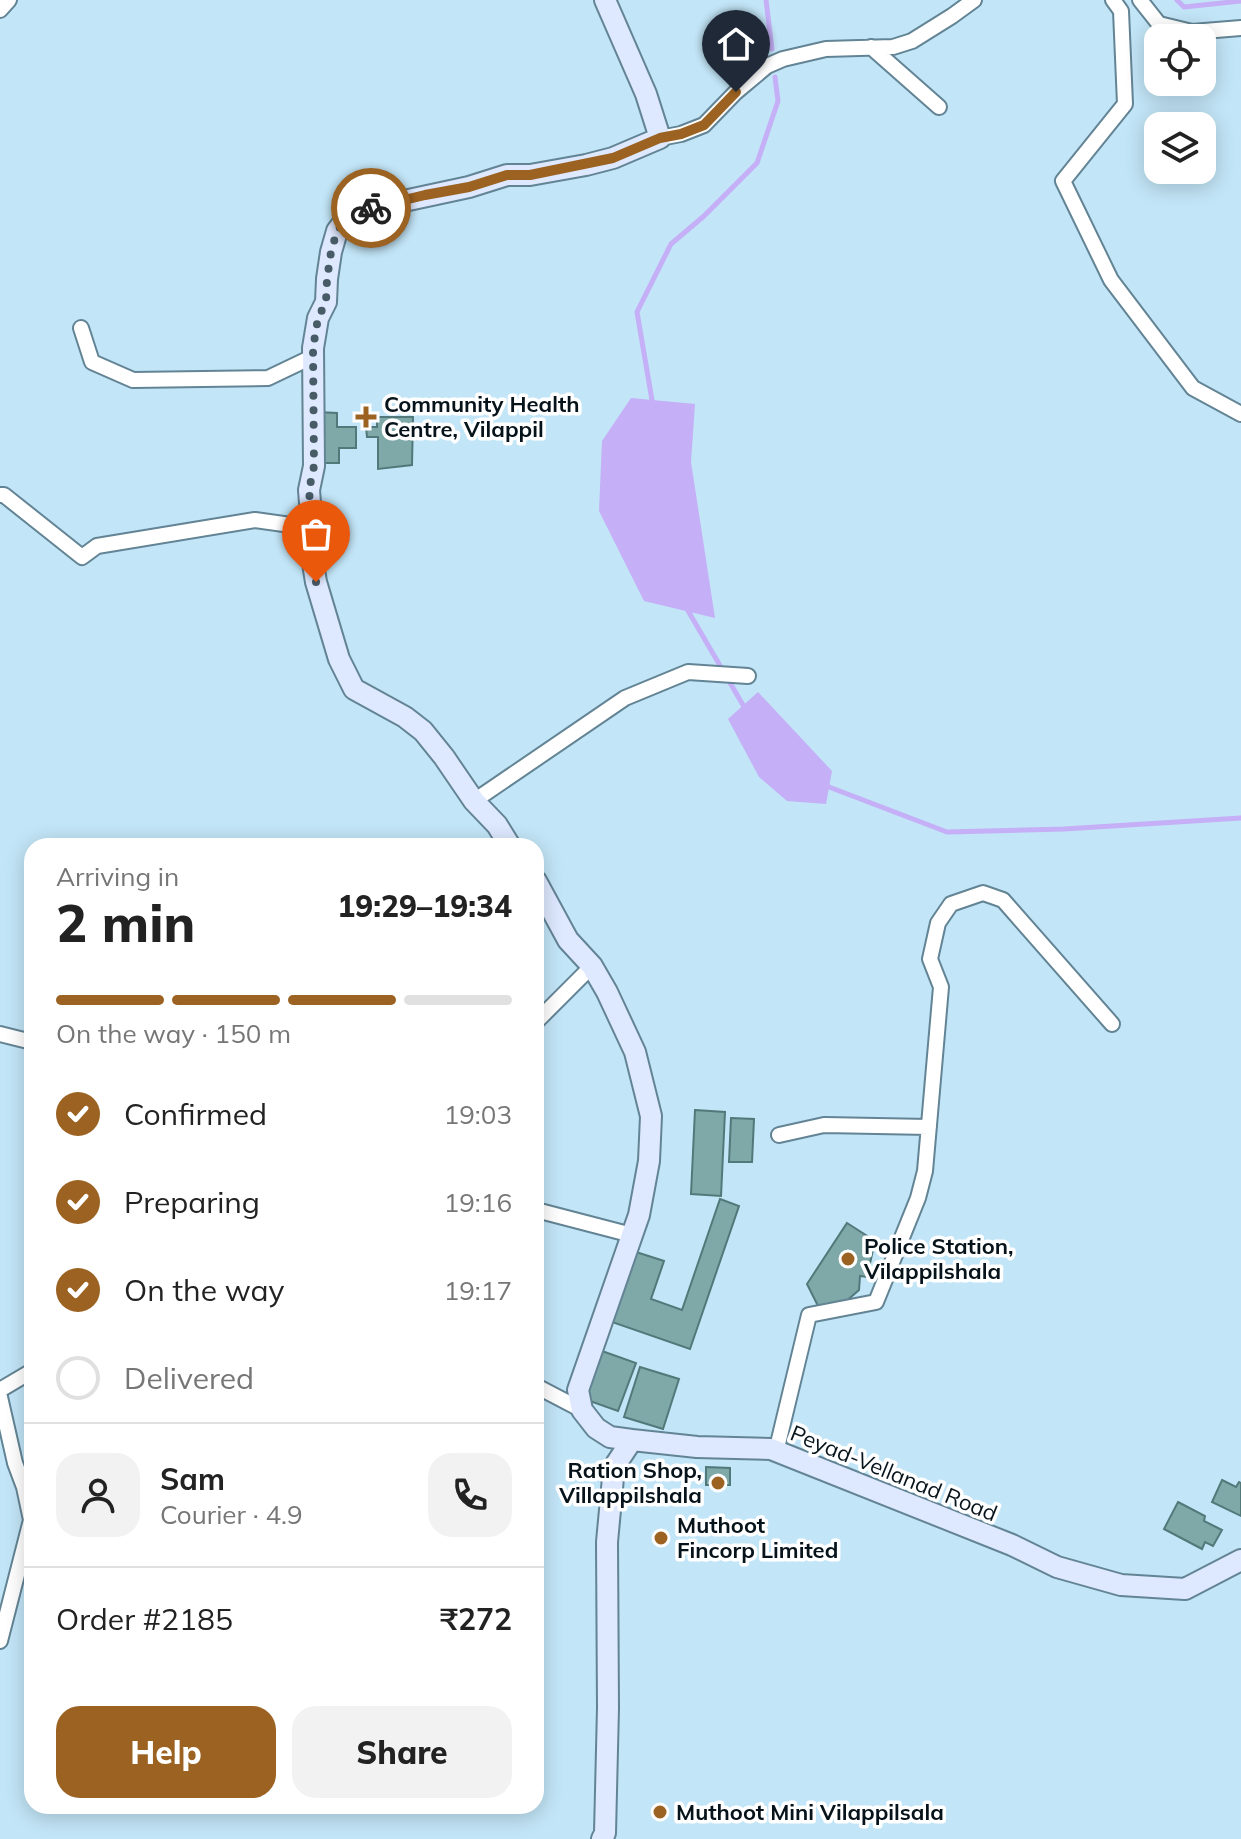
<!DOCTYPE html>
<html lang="en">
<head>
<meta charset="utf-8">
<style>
	:root { --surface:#fff; --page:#f2f2f2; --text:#222; --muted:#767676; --line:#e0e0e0; --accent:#9c6221 }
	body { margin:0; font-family:Mulish,sans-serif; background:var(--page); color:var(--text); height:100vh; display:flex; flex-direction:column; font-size:30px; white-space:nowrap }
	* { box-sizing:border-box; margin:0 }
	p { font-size:26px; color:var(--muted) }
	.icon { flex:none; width:44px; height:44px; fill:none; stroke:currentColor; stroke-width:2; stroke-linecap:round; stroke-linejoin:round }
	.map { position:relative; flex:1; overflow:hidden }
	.sheet { position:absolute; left:24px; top:838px; width:520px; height:976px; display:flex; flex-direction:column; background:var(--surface); border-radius:24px; box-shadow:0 4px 20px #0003 }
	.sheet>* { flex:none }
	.controls { position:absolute; left:1144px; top:24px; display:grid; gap:16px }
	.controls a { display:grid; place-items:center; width:72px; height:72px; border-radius:16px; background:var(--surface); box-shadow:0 4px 20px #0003; font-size:40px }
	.pin { position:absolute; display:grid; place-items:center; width:68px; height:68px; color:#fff; margin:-82px -34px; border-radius:50% 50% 50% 0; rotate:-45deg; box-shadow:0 0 8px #0007 }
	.pin .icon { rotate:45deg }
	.courier { position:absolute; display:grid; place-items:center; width:80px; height:80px; margin:-40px; border:6px solid #9c6221; border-radius:50%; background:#fff; color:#222; box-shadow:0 2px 10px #0007 }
	.summary em { font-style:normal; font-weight:800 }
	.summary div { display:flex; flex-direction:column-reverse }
	.summary { display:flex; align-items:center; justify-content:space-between; height:136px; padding:0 32px }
	h1 { font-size:52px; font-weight:800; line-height:60px }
	.bar { display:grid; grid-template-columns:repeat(4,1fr); gap:12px 8px; align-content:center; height:96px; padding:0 32px }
	.bar i { height:10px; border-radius:6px; background:var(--line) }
	.bar .on { background:var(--accent) }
	.bar p { grid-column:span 4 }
	.line { display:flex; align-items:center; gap:20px; padding:0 32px; border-top:2px solid var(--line) }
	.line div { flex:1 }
	.round { display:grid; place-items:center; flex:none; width:84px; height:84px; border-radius:24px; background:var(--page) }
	ol { padding:0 32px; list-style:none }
	li { display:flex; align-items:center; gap:24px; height:88px }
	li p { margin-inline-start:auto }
	li .icon { padding:8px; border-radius:50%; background:var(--accent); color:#fff; stroke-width:4 }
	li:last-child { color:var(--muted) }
	li i { width:44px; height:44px; border:4px solid var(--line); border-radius:50% }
	.button { display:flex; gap:16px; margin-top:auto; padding:16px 32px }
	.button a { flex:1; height:92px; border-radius:24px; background:var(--accent); color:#fff; font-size:32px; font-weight:800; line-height:92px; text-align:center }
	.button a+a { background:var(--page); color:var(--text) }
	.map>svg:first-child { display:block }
	.water { fill:#c5aff7 }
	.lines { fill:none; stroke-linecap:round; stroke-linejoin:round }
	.stream { stroke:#c5aff7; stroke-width:5 }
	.building { fill:#7fa9a9; stroke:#52797a; stroke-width:2 }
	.street-casing { stroke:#638494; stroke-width:18 }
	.secondary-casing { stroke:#638494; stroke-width:24 }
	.street { stroke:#fff; stroke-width:14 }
	.secondary { stroke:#dee8fe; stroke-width:20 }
	.done { stroke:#485c67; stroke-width:8; stroke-dasharray:0 14.4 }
	.route { stroke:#9c6221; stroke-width:10 }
	.poi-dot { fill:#9c6221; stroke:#fff; stroke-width:3 }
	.labels { text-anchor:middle; stroke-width:7; stroke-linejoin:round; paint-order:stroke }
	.poi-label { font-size:22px; font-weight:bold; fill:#07131a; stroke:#fff; text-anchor:start }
	.street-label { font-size:22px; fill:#07131a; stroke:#fff }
</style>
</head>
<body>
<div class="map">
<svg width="1241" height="1839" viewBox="0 0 1241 1839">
	<rect width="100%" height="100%" fill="#c2e5f7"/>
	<path class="water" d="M631,398l64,6 -4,58 24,156 -71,-17 -45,-90 3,-70z
		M758,692l74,79 -6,33 -39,-3 -28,-24 -31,-58z"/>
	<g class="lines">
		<path class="stream" d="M766,0l6,49
			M1177,0l7,7 57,-6
			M653,406l-16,-94 34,-68 33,-28 53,-53 21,-62 -3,-24
			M687,609l56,96 5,4
			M824,783l5,4 118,45 117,-3 177,-11"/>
	</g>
	<path class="building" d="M317,412l20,1v14h19v21h-17v15h-22z
		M377,417h36l-1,48 -34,4v-32h-11l-1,-10h11z
		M695,1110l30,2 -4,84 -30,-2z
		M731,1118l23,1 -2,43h-23z
		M720,1199l19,7 -49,143 -81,-28 24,-70 31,10 -13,38 31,11z
		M847,1223l28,18 -8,36 -7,-1 -1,14 -16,14 -25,2 -11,-22z
		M602,1351l34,12 -18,48 -34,-12z
		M640,1367l39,12 -16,50 -39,-12z
		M706,1467l24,1v17h-24z
		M1222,1480l14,7 3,-5 2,1v33l-29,-14z
		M1178,1502l27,14 -1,5 18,9 -9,16 -8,-4 -3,7 -38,-20z"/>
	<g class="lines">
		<defs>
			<path id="street" d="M1113,0l8,11 4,93 -62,77 48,99 82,108 48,26
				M1140,0l19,24 33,8 49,-4
				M0,10l9,-10
				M871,47l68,60
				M660,138l21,-4 23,-9 32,-33 31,-26 16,-7 43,-10 67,-2 19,-6 40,-25 22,-16
				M81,328l11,34 41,18 135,-2 46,-22
				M0,495h4l78,62 15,-11 158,-26 57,8
				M474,801l151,-103 63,-26 60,4
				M536,1022l56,-56
				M0,1034l32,8
				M779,1135l45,-10 105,2
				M536,1210l96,25
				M536,1386l46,24
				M0,1390l32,-19
				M776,1452l33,-137 67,-13 42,-104 7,-27 16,-184 -11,-28 8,-36 13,-19 32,-11 20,7 109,124
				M0,1641l31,-121 -7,-33 -9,-24 -15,-66"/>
			<path id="secondary" d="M510,846l-13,-21 -23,-24 -30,-44 -21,-26 -18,-14 -51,-28 -15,-30 -23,-77 -5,-31 1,-23 -3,-38 5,-24 -1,-118 5,-30 8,-16 1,-23 4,-27 6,-21 12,-16 27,-8 93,-20 38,-12h23l56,-10 27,-7 47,-20 -14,-44 -41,-94
				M536,881l32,59 24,26 15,26 28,60 16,64 -2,45 -10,54 -61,175 4,20 14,18 14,9 22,3
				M602,1839l3,-6 3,-125 -1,-166 7,-75 18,-27 65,7 74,2 241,96 45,22 64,18 64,4 56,-29"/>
		</defs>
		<use href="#street" class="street-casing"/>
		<use href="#secondary" class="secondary-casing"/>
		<use href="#street" class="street"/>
		<use href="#secondary" class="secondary"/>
	</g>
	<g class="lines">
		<path class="done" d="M316,582l-5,-31 1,-23 -3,-38 5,-24 -1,-118 5,-30 8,-16 1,-23 4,-27 6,-21 12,-16 22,-7"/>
		<path class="route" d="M371,208l54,-13 44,-8 38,-12h23l83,-17 47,-20 21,-4 23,-9 32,-33"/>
	</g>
	<g class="poi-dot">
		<path d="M362 405h8v8h8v8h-8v8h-8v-8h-8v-8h8z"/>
		<circle cx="848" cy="1259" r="8"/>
		<circle cx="718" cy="1483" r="8"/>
		<circle cx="661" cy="1538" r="8"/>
		<circle cx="660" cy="1812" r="8"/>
	</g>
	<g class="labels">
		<g class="poi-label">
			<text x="384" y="412">Community Health<tspan x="384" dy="25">Centre, Vilappil</tspan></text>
			<text x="864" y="1254">Police Station,<tspan x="864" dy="25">Vilappilshala</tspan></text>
			<text x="702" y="1478" text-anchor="end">Ration Shop,<tspan x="702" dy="25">Villappilshala</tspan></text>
			<text x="677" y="1533">Muthoot<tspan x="677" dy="25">Fincorp Limited</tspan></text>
			<text x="676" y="1820">Muthoot Mini Vilappilsala</text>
		</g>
		<g class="street-label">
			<text transform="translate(894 1473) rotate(22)" y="8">Peyad-Vellanad Road</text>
		</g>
	</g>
</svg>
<div class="controls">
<a><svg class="icon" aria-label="locate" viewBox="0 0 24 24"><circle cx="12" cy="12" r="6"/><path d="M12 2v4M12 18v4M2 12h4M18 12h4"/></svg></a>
<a><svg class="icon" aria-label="layers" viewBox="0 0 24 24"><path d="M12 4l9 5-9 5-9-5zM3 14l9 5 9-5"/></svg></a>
</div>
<div class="pin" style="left:316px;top:582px;background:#ea580c"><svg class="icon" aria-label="bag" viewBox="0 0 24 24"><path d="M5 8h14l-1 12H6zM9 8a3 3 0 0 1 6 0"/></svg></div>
<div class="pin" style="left:736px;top:92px;background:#1f2937"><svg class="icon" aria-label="home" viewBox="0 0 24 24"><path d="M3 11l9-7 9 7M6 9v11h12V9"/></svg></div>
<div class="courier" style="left:371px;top:208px"><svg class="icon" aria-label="bike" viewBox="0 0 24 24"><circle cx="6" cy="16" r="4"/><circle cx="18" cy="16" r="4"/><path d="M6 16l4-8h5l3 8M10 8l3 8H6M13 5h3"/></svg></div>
<section class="sheet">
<div class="summary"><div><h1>2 min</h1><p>Arriving in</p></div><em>19:29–19:34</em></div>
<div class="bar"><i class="on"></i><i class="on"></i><i class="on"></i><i></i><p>On the way · 150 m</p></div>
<ol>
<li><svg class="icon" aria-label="check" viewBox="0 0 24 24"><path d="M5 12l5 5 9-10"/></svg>Confirmed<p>19:03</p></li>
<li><svg class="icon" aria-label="check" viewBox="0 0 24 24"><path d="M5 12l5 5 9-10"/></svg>Preparing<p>19:16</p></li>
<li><svg class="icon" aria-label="check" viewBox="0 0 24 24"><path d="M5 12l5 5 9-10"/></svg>On the way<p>19:17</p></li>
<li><i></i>Delivered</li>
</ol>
<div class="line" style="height:144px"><a class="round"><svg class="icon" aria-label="person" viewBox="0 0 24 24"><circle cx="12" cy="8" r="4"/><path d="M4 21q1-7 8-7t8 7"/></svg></a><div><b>Sam</b><p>Courier · 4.9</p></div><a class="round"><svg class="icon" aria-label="phone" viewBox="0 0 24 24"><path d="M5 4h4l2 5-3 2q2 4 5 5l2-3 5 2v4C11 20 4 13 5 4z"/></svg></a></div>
<div class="line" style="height:104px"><div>Order #2185</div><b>₹272</b></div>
<div class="button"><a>Help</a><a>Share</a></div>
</section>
</div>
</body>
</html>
